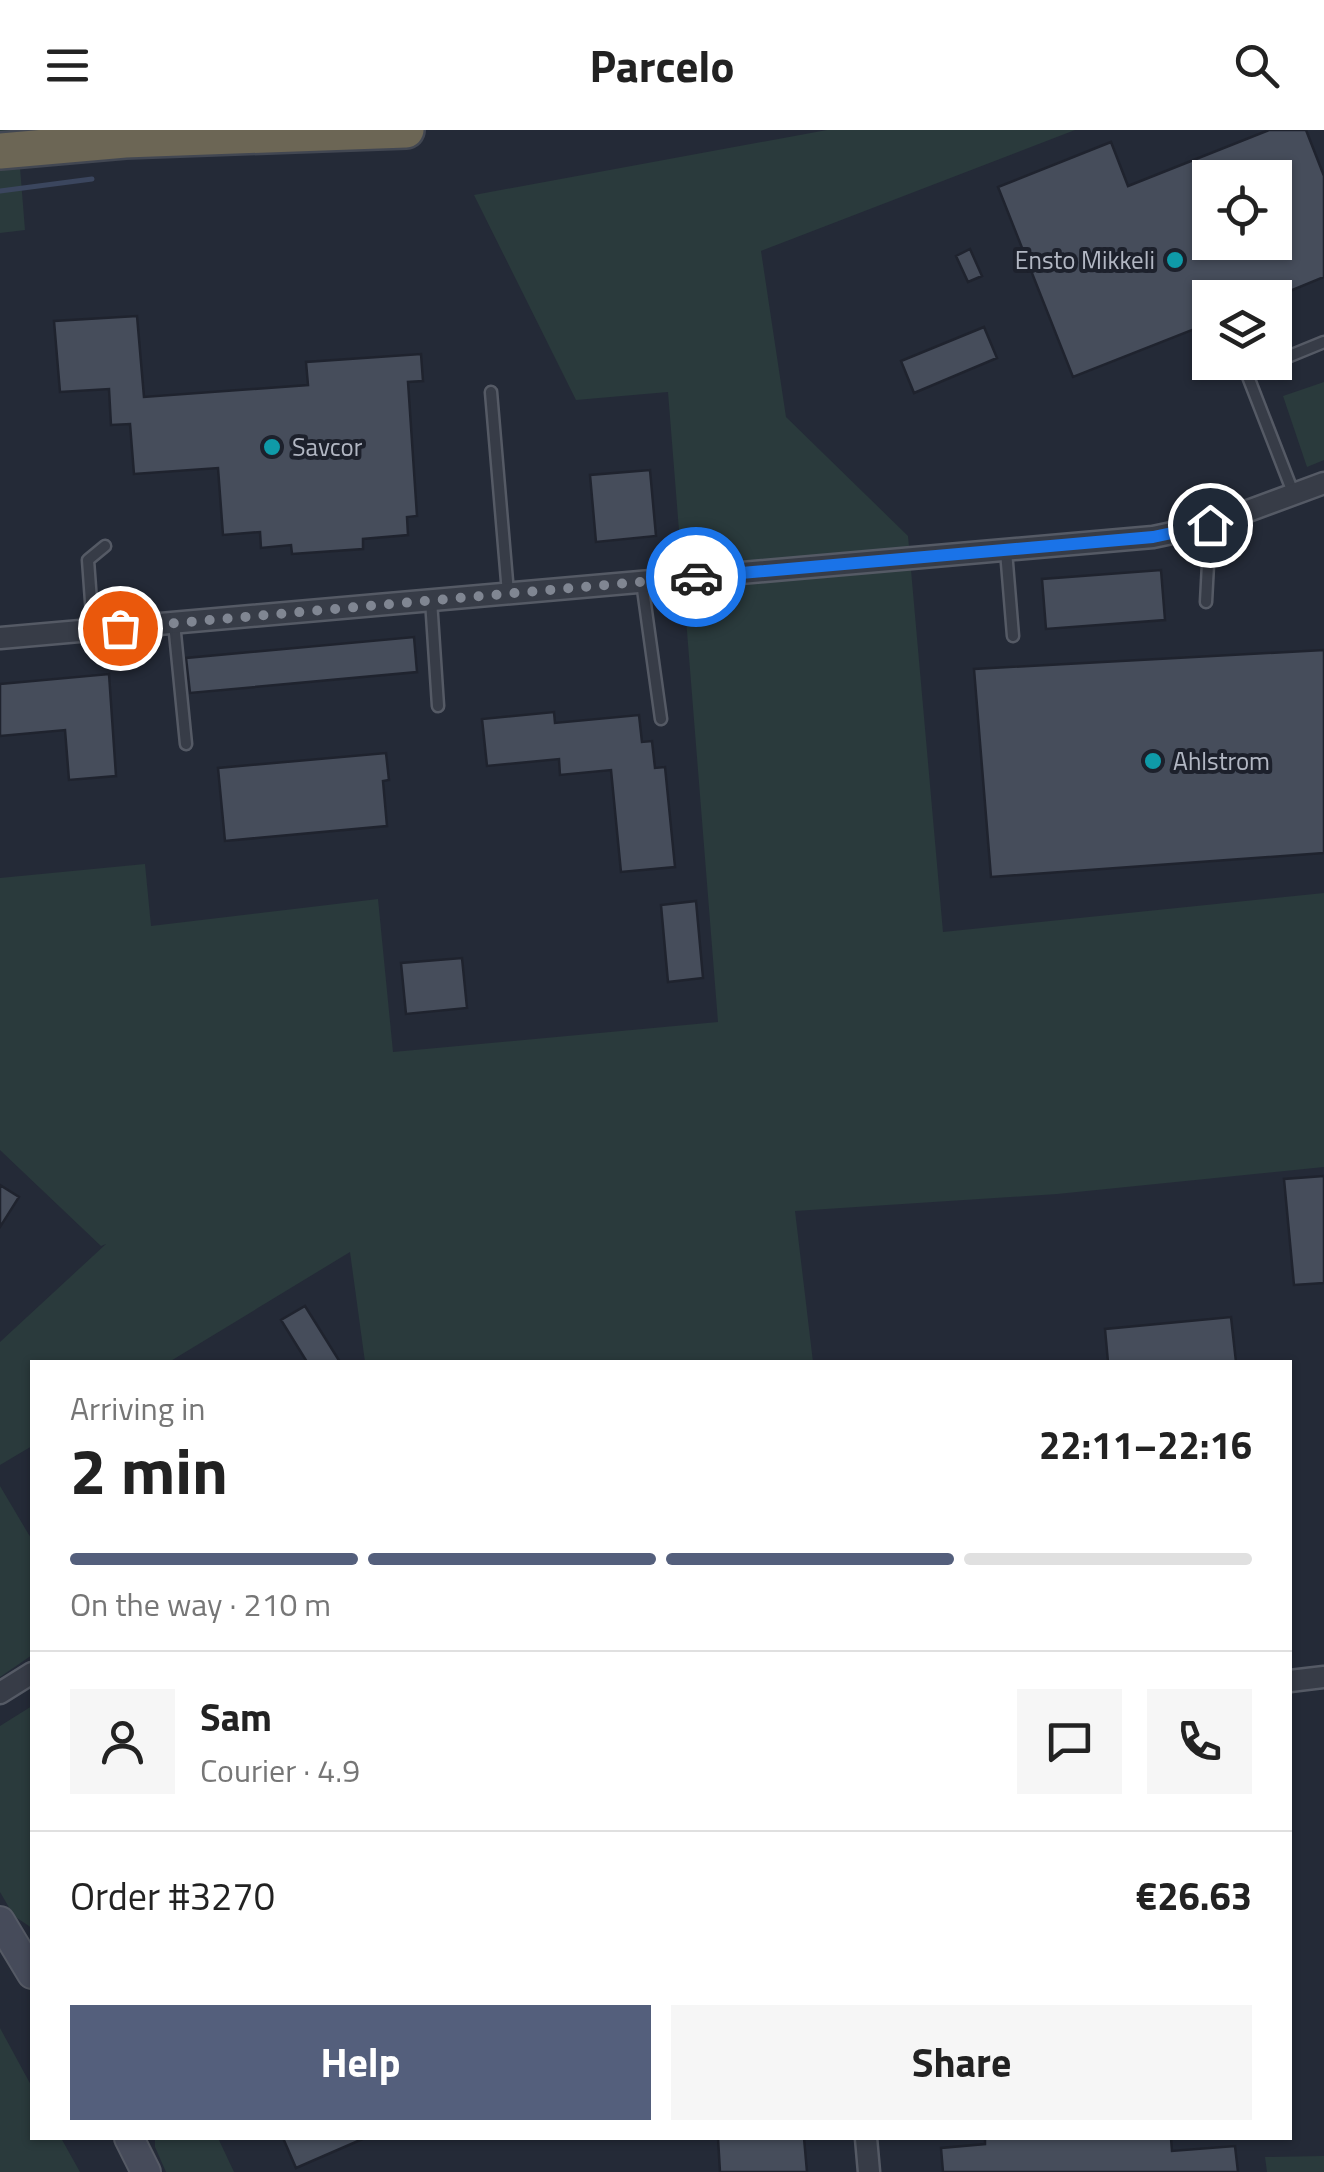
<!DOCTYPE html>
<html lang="en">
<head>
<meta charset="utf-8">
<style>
	:root { --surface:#fff; --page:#f6f6f6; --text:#222; --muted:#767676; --line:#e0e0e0; --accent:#545f7c }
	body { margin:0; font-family:"Titillium Web",sans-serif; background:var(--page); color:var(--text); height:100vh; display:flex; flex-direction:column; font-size:38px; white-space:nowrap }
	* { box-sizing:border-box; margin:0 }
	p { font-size:32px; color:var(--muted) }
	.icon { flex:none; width:55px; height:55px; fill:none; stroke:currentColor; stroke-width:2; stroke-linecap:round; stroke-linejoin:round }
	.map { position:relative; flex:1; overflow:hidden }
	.drawer { position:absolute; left:30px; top:1230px; width:1262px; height:780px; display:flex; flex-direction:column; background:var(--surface); border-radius:0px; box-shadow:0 2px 8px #0004 }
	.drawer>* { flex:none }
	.tools { position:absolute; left:1192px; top:30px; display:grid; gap:20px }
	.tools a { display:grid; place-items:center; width:100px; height:100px; border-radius:0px; background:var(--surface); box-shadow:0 2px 8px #0004; font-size:50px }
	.pin { position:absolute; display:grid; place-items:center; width:85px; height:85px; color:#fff; margin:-42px; border:5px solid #fff; border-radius:50%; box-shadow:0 2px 10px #0007 }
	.courier { position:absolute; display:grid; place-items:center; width:100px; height:100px; margin:-50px; border:8px solid #1a73e8; border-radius:50%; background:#fff; color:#222; box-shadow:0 2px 12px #0007 }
	.headline em { font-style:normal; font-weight:700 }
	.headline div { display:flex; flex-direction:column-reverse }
	.headline { display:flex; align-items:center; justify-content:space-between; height:170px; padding:0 40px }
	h1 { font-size:65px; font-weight:700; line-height:75px }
	.bar { display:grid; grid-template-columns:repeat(4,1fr); gap:15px 10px; align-content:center; height:120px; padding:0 40px }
	.bar i { height:12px; border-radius:8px; background:var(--line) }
	.bar .selected { background:var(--accent) }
	.bar p { grid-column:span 4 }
	.line { display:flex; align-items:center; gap:25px; padding:0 40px; border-top:2px solid var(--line) }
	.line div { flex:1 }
	.round { display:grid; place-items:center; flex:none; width:105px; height:105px; border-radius:0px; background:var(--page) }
	.action { display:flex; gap:20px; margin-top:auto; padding:20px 40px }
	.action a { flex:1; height:115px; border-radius:0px; background:var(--accent); color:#fff; font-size:40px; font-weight:700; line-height:115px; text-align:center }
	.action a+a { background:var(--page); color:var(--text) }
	header { display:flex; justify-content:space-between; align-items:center; height:130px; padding:0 40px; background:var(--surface); font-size:45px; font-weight:700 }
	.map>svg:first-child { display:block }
	.green { fill:#2a3a3c }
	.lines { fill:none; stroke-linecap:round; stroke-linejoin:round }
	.stream { stroke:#3b465e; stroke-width:5 }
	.building { fill:#464d5b; stroke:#1f232e; stroke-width:2.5; fill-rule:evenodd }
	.lane-casing { stroke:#555a65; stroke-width:15 }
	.street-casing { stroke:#555a65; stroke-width:25 }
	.secondary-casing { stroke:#555a65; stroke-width:32 }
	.highway-casing { stroke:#424752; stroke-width:40 }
	.lane { stroke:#373c47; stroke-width:10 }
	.street { stroke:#373c47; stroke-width:20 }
	.secondary { stroke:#464b5a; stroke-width:28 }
	.highway { stroke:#6c6655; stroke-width:35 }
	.done { stroke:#808692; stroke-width:10; stroke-dasharray:0 18 }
	.route { stroke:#1a73e8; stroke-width:12 }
	.culture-dot { fill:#0f9aa8; stroke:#1d212c; stroke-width:4 }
	.labels { text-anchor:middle; stroke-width:8; stroke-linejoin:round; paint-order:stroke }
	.poi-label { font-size:25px; fill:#b2b7c3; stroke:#1d212c; text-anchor:start }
</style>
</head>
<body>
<header><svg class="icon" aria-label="menu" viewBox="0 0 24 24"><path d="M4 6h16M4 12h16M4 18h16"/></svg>Parcelo<svg class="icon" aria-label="search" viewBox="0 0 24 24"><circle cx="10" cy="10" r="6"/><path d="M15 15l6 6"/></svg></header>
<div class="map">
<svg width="1324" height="2042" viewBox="0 0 1324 2042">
	<rect width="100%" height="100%" fill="#242a37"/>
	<path class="green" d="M0,0h17l8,100 -25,3z
		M827,0h248l-314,121 25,166 122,119 35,396 381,-39v274l-267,27 -262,17 18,151h-448l-15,-110 -181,110h-137v84l-32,19v-123l106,-98 -5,2 -101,-96v-272l145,-14 6,62 227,-27 15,153 325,-30 -50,-630 -92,8 -102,-205z
		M1324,252v78l-17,7 -24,-71z
		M0,1356l32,54v115l-32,22z
		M32,1576v222l-18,-12 -14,-24v-166z
		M0,1898l32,59v51h29l19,34h-80z
		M155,2008h63l16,34h-68l-11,-25z
		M1324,2026v16h-57l-2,-15z"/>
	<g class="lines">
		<path class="stream" d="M0,61l92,-12"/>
	</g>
	<path class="building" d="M1269,0h37l18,46v101l-51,21h-63v25l-137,54 -75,-190 113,-45 17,44zM1210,48h65v64h-65z
		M970,119l12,27 -14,6 -12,-26z
		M137,186l7,81 164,-12 -2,-23 115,-8 2,27 -15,1 9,134 -10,1 1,18 -45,4v10l-71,5 -1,-9 -30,3 -1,-16 -37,3 -5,-67 -84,6 -4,-50 -19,1 -2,-36 -49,3 -6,-71z
		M984,197l13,31 -83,35 -13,-32z
		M650,340l6,66 -60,6 -6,-67z
		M1161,440l4,50 -119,9 -4,-50z
		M414,507l3,35 -227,21 -4,-35z
		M1324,520v203l-333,24 -17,-208z
		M109,544l7,102 -47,4 -4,-50 -65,6v-52z
		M554,582l1,11 84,-8 3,27 10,-1 3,27 10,-1 10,100 -54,5 -10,-102 -51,5 -1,-16 -72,7 -5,-47z
		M386,623l3,27 -6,1 4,45 -162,15 -7,-73z
		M696,771l7,77 -35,4 -7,-77z
		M462,828l5,50 -61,6 -5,-51z
		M1324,1046v107l-30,2 -10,-106z
		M0,1055l19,12 -19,30z
		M305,1176l35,56h-33l-26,-42z
		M1231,1187l5,45h-128l-3,-33z
		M283,2008h82l-69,30z
		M718,2008h86l3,34h-87z
		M985,2008h186l1,13 63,-5 3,26h-295l-2,-24 44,-4z"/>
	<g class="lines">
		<defs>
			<path id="lane" d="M1274,232l-27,12 47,121
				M1275,232l49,-20
				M491,262l17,201
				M1006,421l7,85
				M692,422l3,24
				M642,452l19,137
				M431,470l7,106
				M1206,472l4,-76
				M174,493l12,121
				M93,499l-5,-69 17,-14"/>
			<path id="street" d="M0,508l1153,-101 57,-12 114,-42
				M1290,1551l34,-4
				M0,1563l32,-20
				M866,2008l3,34"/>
			<path id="secondary" d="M0,1791l32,53
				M129,2008l17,34"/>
			<path id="highway" d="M0,21l125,-11 281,-10"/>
		</defs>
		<use href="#lane" class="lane-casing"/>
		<use href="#street" class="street-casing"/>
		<use href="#secondary" class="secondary-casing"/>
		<use href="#highway" class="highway-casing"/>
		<use href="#lane" class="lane"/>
		<use href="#street" class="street"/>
		<use href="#secondary" class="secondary"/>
		<use href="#highway" class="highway"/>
	</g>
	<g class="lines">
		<path class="done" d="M120,498l576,-51"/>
		<path class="route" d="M696,447l457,-40 57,-12"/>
	</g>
	<g class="culture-dot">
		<circle cx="1175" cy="130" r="10"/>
		<circle cx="272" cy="317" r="10"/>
		<circle cx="1153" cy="631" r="10"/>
	</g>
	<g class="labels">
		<g class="poi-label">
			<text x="1155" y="139" text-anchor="end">Ensto Mikkeli</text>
			<text x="292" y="326">Savcor</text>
			<text x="1173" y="640">Ahlstrom</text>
		</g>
	</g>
</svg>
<div class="tools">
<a><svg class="icon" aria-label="locate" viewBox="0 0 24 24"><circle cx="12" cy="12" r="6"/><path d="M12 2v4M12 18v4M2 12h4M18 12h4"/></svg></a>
<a><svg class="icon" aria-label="layers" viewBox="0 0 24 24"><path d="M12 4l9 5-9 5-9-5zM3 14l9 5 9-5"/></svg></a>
</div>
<div class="pin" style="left:120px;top:498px;background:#ea580c"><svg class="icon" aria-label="bag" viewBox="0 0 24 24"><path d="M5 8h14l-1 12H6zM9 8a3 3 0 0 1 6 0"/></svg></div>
<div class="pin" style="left:1210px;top:395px;background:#1f2937"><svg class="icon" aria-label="home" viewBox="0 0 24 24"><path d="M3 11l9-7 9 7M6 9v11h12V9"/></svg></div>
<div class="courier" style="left:696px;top:447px"><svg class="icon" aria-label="car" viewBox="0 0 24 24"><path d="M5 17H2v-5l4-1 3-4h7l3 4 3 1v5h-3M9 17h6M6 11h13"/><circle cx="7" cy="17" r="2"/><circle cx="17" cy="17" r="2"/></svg></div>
<section class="drawer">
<div class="headline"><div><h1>2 min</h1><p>Arriving in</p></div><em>22:11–22:16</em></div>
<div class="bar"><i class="selected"></i><i class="selected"></i><i class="selected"></i><i></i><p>On the way · 210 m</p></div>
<div class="line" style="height:180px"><a class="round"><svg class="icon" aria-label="person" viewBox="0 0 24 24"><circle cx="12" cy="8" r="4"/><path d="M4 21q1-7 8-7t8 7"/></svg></a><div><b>Sam</b><p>Courier · 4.9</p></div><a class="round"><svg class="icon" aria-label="chat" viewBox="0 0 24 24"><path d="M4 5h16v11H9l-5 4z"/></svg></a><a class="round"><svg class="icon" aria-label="phone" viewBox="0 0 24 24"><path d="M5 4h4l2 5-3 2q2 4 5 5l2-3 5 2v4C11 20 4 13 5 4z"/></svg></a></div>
<div class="line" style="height:130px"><div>Order #3270</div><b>€26.63</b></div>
<div class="action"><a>Help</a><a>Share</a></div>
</section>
</div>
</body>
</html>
